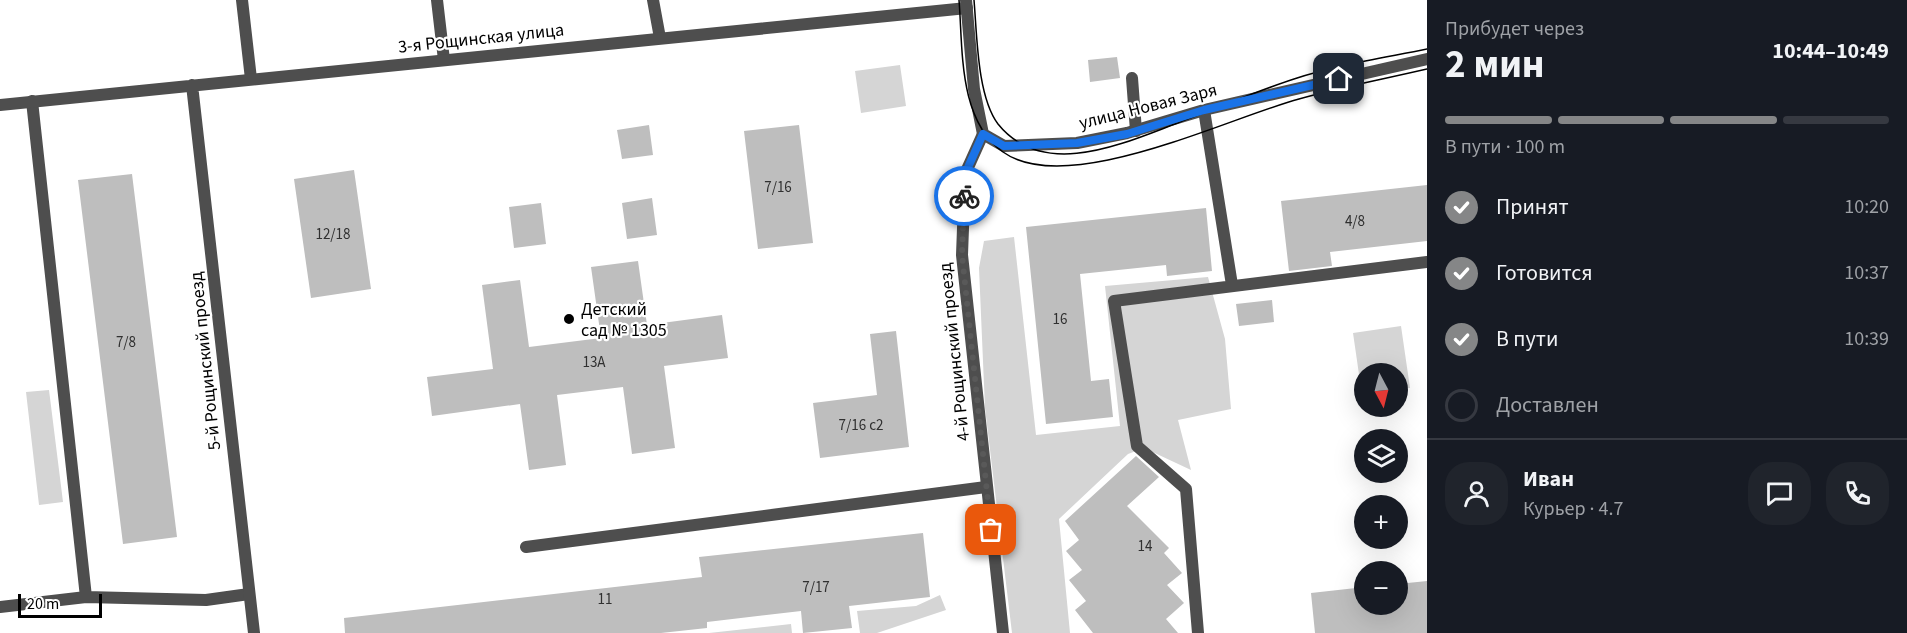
<!DOCTYPE html>
<html lang="ru">
<head>
<meta charset="utf-8">
<style>
	:root { --surface:#171b24; --page:#20242c; --text:#f1f3f6; --muted:#9ea1a6; --line:#363941; --accent:#858687 }
	body { margin:0; font-family:"Source Sans 3",sans-serif; background:var(--page); color:var(--text); height:100vh; display:flex; flex-direction:column; font-size:22px; white-space:nowrap }
	* { box-sizing:border-box; margin:0 }
	p { font-size:20px; color:var(--muted) }
	.icon { flex:none; width:33px; height:33px; fill:none; stroke:currentColor; stroke-width:2; stroke-linecap:round; stroke-linejoin:round }
	.map { position:relative; flex:1; overflow:hidden }
	.panel { display:flex; flex-direction:column; background:var(--surface); width:480px }
	.panel>* { flex:none }
	.needle { width:39px; rotate:173deg }
	.controls { position:absolute; left:1354px; top:363px; display:grid; gap:12px }
	.controls a { display:grid; place-items:center; width:54px; height:54px; border-radius:50%; background:var(--surface); box-shadow:0 6px 24px #0002; font-size:30px }
	.scale { position:absolute; left:18px; bottom:15px; width:84px; box-sizing:border-box; padding-left:6px; border:3px solid #000; border-top:0; font-size:16px; line-height:21px; white-space:nowrap; color:#000; -webkit-text-stroke:4px #fff; paint-order:stroke }
	.pin { position:absolute; display:grid; place-items:center; width:51px; height:51px; color:#fff; margin:-26px; border-radius:12px; box-shadow:0 3px 9px #0006 }
	.courier { position:absolute; display:grid; place-items:center; width:60px; height:60px; margin:-30px; border:4px solid #1a73e8; border-radius:50%; background:#fff; color:#222; box-shadow:0 2px 8px #0007 }
	.head em { font-style:normal; font-weight:700 }
	.head div { display:flex; flex-direction:column-reverse }
	.head { display:flex; align-items:center; justify-content:space-between; height:102px; padding:0 18px }
	h1 { font-size:39px; font-weight:700; line-height:45px }
	.bar { display:grid; grid-template-columns:repeat(4,1fr); gap:9px 6px; align-content:center; height:72px; padding:0 18px }
	.bar i { height:8px; border-radius:4px; background:var(--line) }
	.bar .current { background:var(--accent) }
	.bar p { grid-column:span 4 }
	.line { display:flex; align-items:center; gap:15px; padding:0 18px; border-top:2px solid var(--line) }
	.line div { flex:1 }
	.round { display:grid; place-items:center; flex:none; width:63px; height:63px; border-radius:24px; background:var(--page) }
	ol { padding:0 18px; list-style:none }
	li { display:flex; align-items:center; gap:18px; height:66px }
	li p { margin-inline-start:auto }
	li .icon { padding:6px; border-radius:50%; background:var(--accent); color:#fff; stroke-width:4 }
	li:last-child { color:var(--muted) }
	li i { width:33px; height:33px; border:3px solid var(--line); border-radius:50% }
	main { display:flex; flex:1; min-height:0 }
	.map>svg:first-child { display:block }
	.green { fill:#d5d5d5 }
	.building { fill:#bebebe }
	.lines { fill:none; stroke-linecap:round; stroke-linejoin:round }
	.service { stroke:#4e4e4e; stroke-width:12 }
	.minor { stroke:#4e4e4e; stroke-width:12 }
	.tertiary { stroke:#4e4e4e; stroke-width:12 }
	.tram { stroke:#000; stroke-width:1.5 }
	.done { stroke:#595959; stroke-width:6; stroke-dasharray:0 10.8 }
	.route { stroke:#1a73e8; stroke-width:8 }
	.poi-dot { fill:#000; stroke:#fff; stroke-width:2 }
	.labels { text-anchor:middle; stroke-width:4.5; stroke-linejoin:round; paint-order:stroke }
	.number-label { font-size:15px; fill:#303030 }
	.street-label { font-size:18px; fill:#000; stroke:#fff }
	.poi-label { font-size:18px; fill:#000; stroke:#fff; text-anchor:start }
</style>
</head>
<body>
<main>
<div class="map">
<svg width="1427" height="633" viewBox="0 0 1427 633">
	<rect width="100%" height="100%" fill="#fff"/>
	<path class="green" d="M900,65l6,41 -45,7 -6,-42z
		M1014,237l22,198 84,-9 -15,-140 103,-9 17,62 6,70 -53,11 13,50 -47,-22 -16,6 -69,65 11,114h-58l-27,-225 -6,-140 5,-27z
		M1401,326l9,62 -12,1v-15h-33v20l-3,1 -9,-62z
		M49,390l14,112 -24,3 -13,-113z
		M940,595l6,15 -69,23h-17l-3,-22 59,-5z
		M791,624l1,9h-83z"/>
	<path class="building" d="M1117,57l3,21 -30,4 -2,-22z
		M649,125l4,30 -31,4 -5,-29z
		M799,125l14,118 -55,6 -14,-118z
		M354,170l17,119 -60,9 -17,-119z
		M132,174l45,363 -54,7 -45,-364z
		M1427,185v56l-97,11 2,14 -43,5 -8,-70z
		M652,198l5,37 -30,4 -5,-36z
		M541,203l5,41 -32,4 -5,-41z
		M1206,208l6,63 -45,5 -1,-11 -86,9 11,107 18,-2 4,38 -67,7 -20,-197z
		M638,261l9,64 75,-10 6,43 -64,8 11,82 -43,6 -9,-67 -66,8 9,70 -37,5 -9,-66 -88,12 -5,-39 66,-8 -11,-84 38,-5 9,67 72,-9 -10,-71z
		M1272,300l2,22 -35,4 -3,-22z
		M896,331l13,116 -89,11 -7,-55 64,-8 -7,-61z
		M1136,456l23,21 -32,29 42,42 -5,5 18,20 -15,12 17,18 -18,16 12,14h-85l-18,-23 11,-9 -17,-21 13,-10 -16,-19 13,-11 -14,-19z
		M923,533l7,64 -81,9 3,22 -49,5 -2,-22 -94,11v6l-46,5h-316l-1,-15 358,-41 -3,-20z
		M1427,581v52h-112l-4,-40 54,-6v17h33v-20z"/>
	<g class="lines">
		<path class="service" d="M242,0l9,79
			M437,0l7,60
			M653,0l7,38
			M1132,78l4,53
			M32,101l54,496
			M1204,110l28,175
			M526,547l460,-60
			M0,607l86,-10 120,3 43,-6
			M1198,633l-12,-144 -49,-43 -23,-145 313,-39"/>
		<path class="minor" d="M192,85l62,548
			M0,105l967,-97
			M983,134l-18,40 -3,81 41,378"/>
		<path class="tertiary" d="M966,0l8,89 9,45 21,12 73,-3 50,-10 77,-23 223,-51"/>
		<path class="tram" d="M959,0c4,49 -1,120 44,152 64,46 225,-34 296,-53 42,-12 85,-20 128,-30
			M974,0c3,34 3,96 24,124 45,56 124,20 177,0 40,-15 79,-32 119,-45 43,-14 89,-21 133,-30"/>
	</g>
	<g class="lines">
		<path class="done" d="M964,196l-2,59 29,275"/>
		<path class="route" d="M964,196l1,-22 18,-40 21,12 73,-3 50,-9 77,-24 135,-31"/>
	</g>
	<circle class="poi-dot" cx="569" cy="319" r="6"/>
	<g class="labels">
		<g class="number-label">
			<text x="778" y="192">7/16</text>
			<text x="1355" y="226">4/8</text>
			<text x="333" y="239">12/18</text>
			<text x="1060" y="324">16</text>
			<text x="126" y="347">7/8</text>
			<text x="594" y="367">13А</text>
			<text x="861" y="430">7/16 с2</text>
			<text x="1145" y="551">14</text>
			<text x="816" y="592">7/17</text>
			<text x="605" y="604">11</text>
		</g>
		<g class="street-label">
			<text transform="translate(481 38) rotate(-6)" y="6">3-я Рощинская улица</text>
			<text transform="translate(1148 106) rotate(-14)" y="6">улица Новая Заря</text>
			<text transform="translate(954 352) rotate(-96)" y="6">4-й Рощинский проезд</text>
			<text transform="translate(205 361) rotate(-96)" y="6">5-й Рощинский проезд</text>
		</g>
		<g class="poi-label">
			<text x="581" y="315">Детский<tspan x="581" dy="21">сад № 1305</tspan></text>
		</g>
	</g>
</svg>
<div class="controls">
<a><svg class="needle" viewBox="-14 -14 28 28"><path d="M0-13l5 13h-10z" fill="#e53935"/><path d="M0 13l5-13h-10z" fill="#9ea1a6"/></svg></a>
<a><svg class="icon" aria-label="layers" viewBox="0 0 24 24"><path d="M12 4l9 5-9 5-9-5zM3 14l9 5 9-5"/></svg></a>
<a>+</a>
<a>−</a>
</div>
<div class="scale">20 m</div>
<div class="pin" style="left:991px;top:530px;background:#ea580c"><svg class="icon" aria-label="bag" viewBox="0 0 24 24"><path d="M5 8h14l-1 12H6zM9 8a3 3 0 0 1 6 0"/></svg></div>
<div class="pin" style="left:1339px;top:79px;background:#1f2937"><svg class="icon" aria-label="home" viewBox="0 0 24 24"><path d="M3 11l9-7 9 7M6 9v11h12V9"/></svg></div>
<div class="courier" style="left:964px;top:196px"><svg class="icon" aria-label="bike" viewBox="0 0 24 24"><circle cx="6" cy="16" r="4"/><circle cx="18" cy="16" r="4"/><path d="M6 16l4-8h5l3 8M10 8l3 8H6M13 5h3"/></svg></div>
</div>
<section class="panel">
<div class="head"><div><h1>2 мин</h1><p>Прибудет через</p></div><em>10:44–10:49</em></div>
<div class="bar"><i class="current"></i><i class="current"></i><i class="current"></i><i></i><p>В пути · 100 m</p></div>
<ol>
<li><svg class="icon" aria-label="check" viewBox="0 0 24 24"><path d="M5 12l5 5 9-10"/></svg>Принят<p>10:20</p></li>
<li><svg class="icon" aria-label="check" viewBox="0 0 24 24"><path d="M5 12l5 5 9-10"/></svg>Готовится<p>10:37</p></li>
<li><svg class="icon" aria-label="check" viewBox="0 0 24 24"><path d="M5 12l5 5 9-10"/></svg>В пути<p>10:39</p></li>
<li><i></i>Доставлен</li>
</ol>
<div class="line" style="height:108px"><a class="round"><svg class="icon" aria-label="person" viewBox="0 0 24 24"><circle cx="12" cy="8" r="4"/><path d="M4 21q1-7 8-7t8 7"/></svg></a><div><b>Иван</b><p>Курьер · 4.7</p></div><a class="round"><svg class="icon" aria-label="chat" viewBox="0 0 24 24"><path d="M4 5h16v11H9l-5 4z"/></svg></a><a class="round"><svg class="icon" aria-label="phone" viewBox="0 0 24 24"><path d="M5 4h4l2 5-3 2q2 4 5 5l2-3 5 2v4C11 20 4 13 5 4z"/></svg></a></div>
</section>
</main>
</body>
</html>
